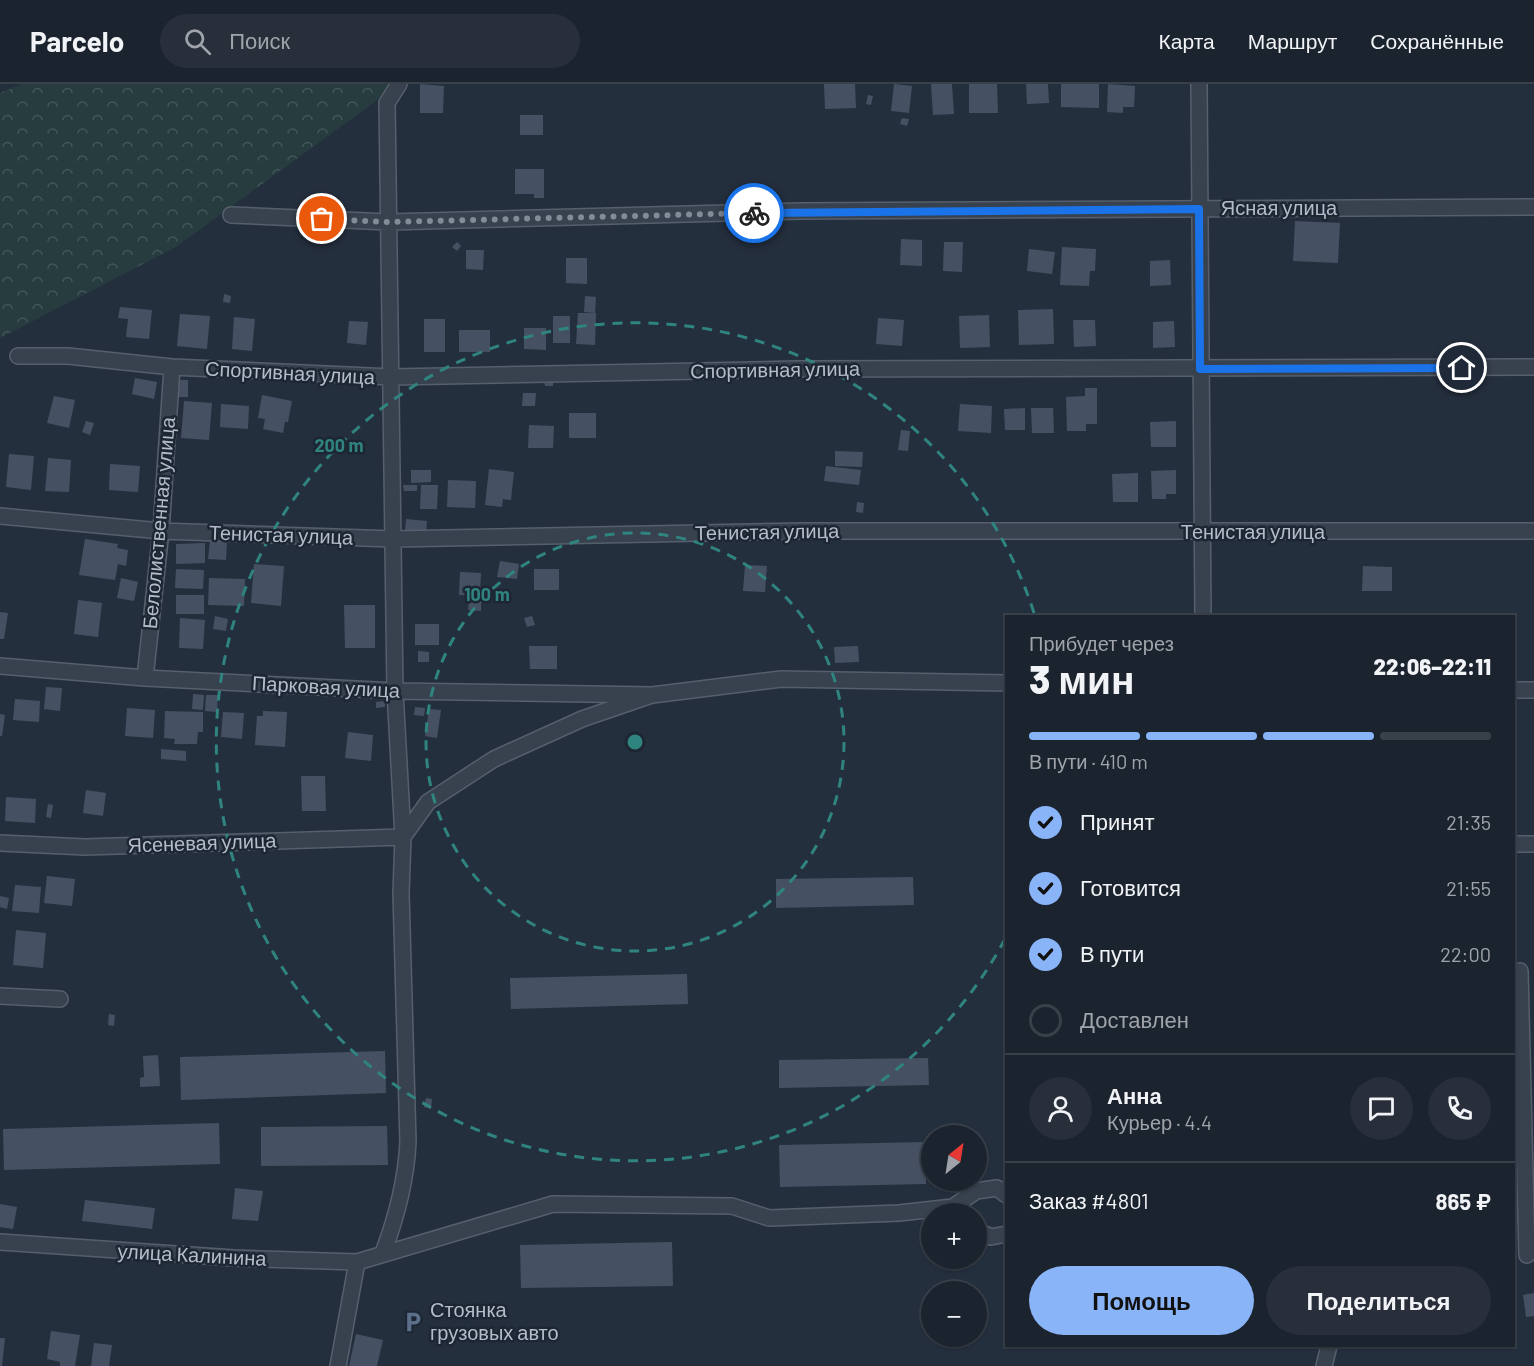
<!DOCTYPE html>
<html lang="ru">
<head>
<meta charset="utf-8">
<style>
	:root { --surface:#1b232e; --page:#282f3a; --text:#f1f3f6; --muted:#a0a4aa; --line:#39404a; --accent:#8ab4f8 }
	body { margin:0; font-family:Barlow,sans-serif; background:var(--page); color:var(--text); height:100vh; display:flex; flex-direction:column; font-size:22px; white-space:nowrap }
	* { box-sizing:border-box; margin:0 }
	p { font-size:20px; color:var(--muted) }
	.icon { flex:none; width:33px; height:33px; fill:none; stroke:currentColor; stroke-width:2; stroke-linecap:round; stroke-linejoin:round }
	.map { position:relative; flex:1; overflow:hidden }
	.side { position:absolute; left:1005px; top:531px; width:510px; height:732px; display:flex; flex-direction:column; background:var(--surface); border-radius:0px; box-shadow:0 2px 4px #0004,0 0 0 2px var(--line) }
	.side>* { flex:none }
	.needle { width:39px; rotate:30deg }
	.fabs { position:absolute; left:921px; top:1041px; display:grid; gap:12px }
	.fabs a { display:grid; place-items:center; width:66px; height:66px; border-radius:50%; background:var(--surface); box-shadow:0 2px 4px #0004,0 0 0 2px var(--line); font-size:30px }
	.pin { position:absolute; display:grid; place-items:center; width:51px; height:51px; color:#fff; margin:-26px; border:3px solid #fff; border-radius:50%; box-shadow:0 2px 6px #0007 }
	.courier { position:absolute; display:grid; place-items:center; width:60px; height:60px; margin:-30px; border:4px solid #1a73e8; border-radius:50%; background:#fff; color:#222; box-shadow:0 2px 8px #0007 }
	.head em { font-style:normal; font-weight:800 }
	.head div { display:flex; flex-direction:column-reverse }
	.head { display:flex; align-items:center; justify-content:space-between; height:102px; padding:0 24px }
	h1 { font-size:39px; font-weight:800; line-height:45px }
	.bar { display:grid; grid-template-columns:repeat(4,1fr); gap:9px 6px; align-content:center; height:72px; padding:0 24px }
	.bar i { height:8px; border-radius:4px; background:var(--line) }
	.bar .current { background:var(--accent) }
	.bar p { grid-column:span 4 }
	.line { display:flex; align-items:center; gap:15px; padding:0 24px; border-top:2px solid var(--line) }
	.line div { flex:1 }
	.round { display:grid; place-items:center; flex:none; width:63px; height:63px; border-radius:32px; background:var(--page) }
	ol { padding:0 24px; list-style:none }
	li { display:flex; align-items:center; gap:18px; height:66px }
	li p { margin-inline-start:auto }
	li .icon { padding:6px; border-radius:50%; background:var(--accent); color:#111; stroke-width:4 }
	li:last-child { color:var(--muted) }
	li i { width:33px; height:33px; border:3px solid var(--line); border-radius:50% }
	.cta { display:flex; gap:12px; margin-top:auto; padding:12px 24px }
	.cta a { flex:1; height:69px; border-radius:36px; background:var(--accent); color:#111; font-size:24px; font-weight:800; line-height:69px; text-align:center }
	.cta a+a { background:var(--page); color:var(--text) }
	header { display:flex; align-items:center; gap:36px; box-sizing:border-box; height:84px; padding:0 30px; background:var(--surface); border-bottom:2px solid var(--line) }
	header strong { font-size:28px }
	nav { display:flex; gap:33px; margin-inline-start:auto; font-size:21px }
	.search { width:420px; height:54px; background:var(--page); display:flex; align-items:center; gap:15px; box-sizing:border-box; padding:0 21px; border-radius:33px; color:var(--muted); font-size:22px }
	.map>svg:first-child { display:block }
	.forest { fill:url(#forest-crowns) }
	.building { fill:#455162 }
	.lines { fill:none; stroke-linecap:round; stroke-linejoin:round }
	.minor-casing { stroke:#565f6c; stroke-width:18 }
	.minor { stroke:#38414e; stroke-width:15 }
	.done { stroke:#828b98; stroke-width:6; stroke-dasharray:0 10.8 }
	.route { stroke:#1a73e8; stroke-width:8 }
	.ring { fill:none; stroke:#308480; stroke-width:3; stroke-dasharray:10 8 }
	.labels { text-anchor:middle; stroke-width:5; stroke-linejoin:round; paint-order:stroke }
	.street-label { font-size:20px; fill:#b4bcc9; stroke:#1d2633 }
	.poi-label { font-size:20px; fill:#b4bcc9; stroke:#1d2633; text-anchor:start }
	.centre { fill:#308480; stroke:#1d2633; stroke-width:3 }
	.ring-label { font-size:18px; text-anchor:middle; font-weight:bold; fill:#308480; stroke:#1d2633; stroke-width:5; stroke-linejoin:round; paint-order:stroke }
</style>
</head>
<body>
<header>
<strong>Parcelo</strong>
<div class="search"><svg class="icon" aria-label="search" viewBox="0 0 24 24"><circle cx="10" cy="10" r="6"/><path d="M15 15l6 6"/></svg>Поиск</div>
<nav><a>Карта</a><a>Маршрут</a><a>Сохранённые</a></nav>
</header>
<div class="map">
<svg width="1534" height="1282" viewBox="0 0 1534 1282">
	<defs>
		<pattern id="forest-crowns" width="20" height="18" patternUnits="userSpaceOnUse" patternTransform="scale(1.5)"><rect width="20" height="18" fill="#263c3f"/><path d="M2 6a3 3 0 1 1 6 0M12 15a3 3 0 1 1 6 0" fill="none" stroke="#435659"/></pattern>
	</defs>
	<rect width="100%" height="100%" fill="#242f3e"/>
	<path class="forest" d="M22,0h368l-14,17 -200,146 -176,91v-245z"/>
	<path class="building" d="M420,0l24,2 -1,27h-23z
		M824,0h31l1,24 -31,1z
		M894,0l18,2 -3,27 -18,-2z
		M931,0h21l2,30 -21,1z
		M969,0h28l1,29h-29z
		M1026,0h22l1,19 -22,1z
		M1061,0h38v24l-38,-1z
		M1108,0l27,2 -1,21h-11v6l-16,-1z
		M868,11l5,1 -2,9 -5,-1z
		M520,31h23v20h-23z
		M902,34l7,1 -2,7 -7,-2z
		M515,85h29v29h-10v-4h-19z
		M1295,137l45,2 -2,40 -45,-2z
		M901,155l21,1v26l-22,-1z
		M457,158l4,4 -4,5 -5,-4z
		M944,158h19l-1,30 -19,-1z
		M1062,163l34,2 -1,22h-5l-1,15 -29,-1z
		M1029,165l26,3 -3,22 -25,-3z
		M466,166h18l-1,20 -17,-1z
		M566,174h21v26l-21,-1z
		M1170,176l1,25 -21,1v-25z
		M224,210l7,2 -1,7 -7,-1z
		M585,212l11,1 -1,16 -11,-1z
		M120,223l32,3 -3,29 -23,-2 2,-18 -10,-1z
		M1053,225l1,35 -35,1 -1,-35z
		M578,229h18l-1,32 -19,-1z
		M180,230l30,2 -3,33 -30,-3z
		M989,231l1,32 -30,1 -1,-32z
		M553,232h17v27h-17z
		M234,233l21,2 -3,32 -20,-2z
		M878,234l26,2 -2,26 -26,-2z
		M424,235h21v33h-21z
		M1073,236h22l1,26 -22,1z
		M349,237l19,1 -2,23 -19,-2z
		M1174,237l1,26 -22,1v-26z
		M524,244h22v22l-22,-1z
		M459,246h31v22h-31z
		M135,294l22,4 -3,17 -22,-5z
		M176,296h12v17h-12z
		M553,296v6h-8l-1,-5z
		M1085,304h12v36h-11v7h-19l-1,-34 19,-1z
		M523,309h13l-1,13h-13z
		M262,311l30,6 -4,21h-3l-2,11 -20,-4 2,-10 -7,-1z
		M54,312l21,4 -6,28 -22,-5z
		M184,317l28,2 -3,37 -28,-2z
		M221,320l28,2 -1,23 -28,-2z
		M960,320l32,2 -1,27 -33,-2z
		M1025,324v22h-20l-1,-21z
		M1031,324h22l1,25h-22z
		M569,329h27v25h-27z
		M86,337l8,2 -4,12 -8,-3z
		M1176,337v26h-25l-1,-25z
		M529,341l25,1 -1,22h-25z
		M901,346l9,1 -2,20 -10,-1z
		M835,367l28,1 -1,15 -27,-1z
		M9,370l25,2 -3,34 -25,-3z
		M48,374l23,2 -2,32 -24,-1z
		M110,380l30,2 -2,26 -29,-2z
		M826,382l35,4 -2,15 -35,-4z
		M489,385l25,3 -3,28 -8,-1 -1,8 -17,-2z
		M411,386h20v12l-20,1z
		M1176,386v24h-10v5h-14l-1,-28z
		M1138,389v29h-25l-1,-28z
		M448,396l28,1 -1,27 -28,-1z
		M403,401h14v6h-13z
		M421,401h17l-1,24h-17z
		M857,418l7,1 -1,10 -7,-1z
		M406,435l21,2 -1,13 -21,-2z
		M85,455l33,5 -1,4 11,2 -2,16 -8,-2 -3,16 -36,-5z
		M210,457l17,1 -1,18 -18,-1z
		M205,459v20l-29,1v-20z
		M500,477l19,3 -2,15 -20,-2z
		M254,480l30,2 -3,40 -30,-3z
		M745,481l22,1 -2,26 -22,-1z
		M1363,482l29,1v24h-30z
		M176,485l28,1 -1,19 -28,-1z
		M534,485h25v21h-25z
		M460,488l21,1 -1,23 -21,-1z
		M121,494l17,4 -4,19 -17,-3z
		M209,494l36,1 -1,27 -36,-1z
		M176,511h28v19h-28z
		M78,516l24,3 -4,34 -24,-3z
		M469,517l12,1v9l-13,-1z
		M344,521h31v43h-30z
		M0,528l8,1 -4,26h-4z
		M215,532l13,3 -2,12 -13,-2z
		M532,532l3,9 -8,2 -3,-9z
		M180,534l25,2 -2,29 -24,-1z
		M415,540h24v21h-24z
		M529,562h28v23h-27z
		M858,562l1,16 -24,1 -1,-16z
		M418,567l11,1v10h-11z
		M46,603l16,1 -2,23 -16,-2z
		M193,610l11,1 -1,15 -11,-1z
		M206,611h12l-1,17 -12,-1z
		M15,615l25,2 -1,21 -26,-2z
		M385,617v6l-9,1v-6z
		M415,623l10,1 -1,8 -10,-1z
		M127,624l28,2 -2,28 -28,-2z
		M429,625l12,1 -4,28 -12,-2z
		M165,627l38,1v20h-5l-1,12h-23l1,-5 -11,-1z
		M263,627l24,1 -2,35 -30,-2 2,-29h6z
		M223,628l21,1 -2,26 -21,-2z
		M0,630l5,1 -3,21h-2z
		M348,648l25,3 -2,26 -26,-3z
		M161,665l25,2v10l-25,-2z
		M301,692h24l1,35h-24z
		M86,706l20,3 -3,23 -20,-3z
		M6,713l30,2 -1,24 -30,-2z
		M48,720l5,1 -2,13 -5,-1z
		M47,792l28,3 -3,27 -28,-3z
		M913,793l1,28 -138,3v-29z
		M15,801l26,2 -2,26 -27,-2z
		M0,812l9,2 -2,11 -7,-2z
		M16,846l30,3 -3,35 -30,-3z
		M687,890l1,30 -177,5 -1,-31z
		M109,930l6,1 -1,11 -6,-1z
		M385,967l1,42 -205,7 -1,-43z
		M158,971l2,31 -20,1v-9l4,-1 -1,-21z
		M928,974l1,27 -150,3v-28z
		M426,1014l6,1 -1,10 -7,-2z
		M219,1039l1,41 -216,6 -1,-41z
		M387,1042l1,39 -127,1v-39z
		M926,1058v42l-146,3 -1,-42z
		M235,1104l28,3 -5,30 -26,-2z
		M85,1116l70,8 -3,21 -70,-8z
		M0,1120l17,3 -4,22 -13,-2z
		M672,1158l1,44 -152,2 -1,-43z
		M1534,1209v23l-8,1 -3,-22z
		M51,1247l29,4 -5,31h-15v-4l-13,-3z
		M356,1250l27,6 -6,26h-28z
		M0,1254h5l-3,28h-2z
		M94,1259l18,2 -3,21h-18z"/>
	<g class="lines">
		<defs>
			<path id="minor" d="M1199,0l4,532
				M231,131l158,7 412,-11 733,-4
				M18,272h50l104,11 220,10 407,-8 735,-2
				M0,432l161,15 233,8 407,-8h733
				M0,582l145,12 250,13 257,4
				M145,594l16,-147 11,-164
				M1514,606h20
				M403,753l25,-35 66,-43 88,-40 70,-24 129,-16 225,4
				M0,759l85,4 318,-10
				M1514,760h20
				M1520,887l7,284
				M0,912l60,3
				M976,1146l15,7 15,-3
				M0,1158l234,16 123,4 196,-58 179,2 37,12 130,-5 54,-6 23,-16 21,-3 9,7
				M383,1169c14,-37 23,-72 25,-111l-7,-249 2,-56 -8,-146 -8,-588 12,-19
				M338,1282l19,-104
				M1324,1282l5,-20"/>
		</defs>
		<use href="#minor" class="minor-casing"/>
		<use href="#minor" class="minor"/>
	</g>
	<g class="lines">
		<path class="done" d="M322,135l67,3 365,-9"/>
		<path class="route" d="M754,129l445,-4 1,160 262,-1"/>
	</g>
	<g class="ring">
		<circle cx="635" cy="658" r="209"/>
		<path d="M1005 855A419 419 0 1 1 1035 532"/>
	</g>
	<defs>
		<symbol id="parking-bare" viewBox="-9 -9 18 18"><path d="M-3.5-5.5H1a3.5 3.5 0 0 1 0 7H-1V5.5H-3.5ZM-1-3.4V-.6H.8a1.4 1.4 0 0 0 0-2.8Z" fill="#5c6f8a" stroke="#1d2633" stroke-width="2.5" paint-order="stroke"/></symbol>
	</defs>
	<g fill-rule="evenodd">
		<use href="#parking-bare" x="398" y="1223" width="30" height="30"/>
	</g>
	<g class="labels">
		<g class="street-label">
			<text x="1279" y="131">Ясная улица</text>
			<text transform="translate(775 286) rotate(-1)" y="7">Спортивная улица</text>
			<text transform="translate(290 289) rotate(3)" y="7">Спортивная улица</text>
			<text transform="translate(159 439) rotate(-85)" y="7">Белолиственная улица</text>
			<text transform="translate(767 448) rotate(-1)" y="7">Тенистая улица</text>
			<text x="1253" y="455">Тенистая улица</text>
			<text transform="translate(281 451) rotate(2)" y="7">Тенистая улица</text>
			<text transform="translate(326 603) rotate(3)" y="7">Парковая улица</text>
			<text transform="translate(202 759) rotate(-2)" y="7">Ясеневая улица</text>
			<text transform="translate(192 1171) rotate(3)" y="7">улица Калинина</text>
		</g>
		<g class="poi-label">
			<text x="430" y="1233">Стоянка<tspan x="430" dy="23">грузовых авто</tspan></text>
		</g>
	</g>
	<circle cx="635" cy="658" r="9" class="centre"/>
	<g class="ring-label">
		<text x="339" y="368">200 m</text>
		<text x="487" y="517">100 m</text>
	</g>
</svg>
<div class="fabs">
<a><svg class="needle" viewBox="-14 -14 28 28"><path d="M0-13l5 13h-10z" fill="#e53935"/><path d="M0 13l5-13h-10z" fill="#a0a4aa"/></svg></a>
<a>+</a>
<a>−</a>
</div>
<div class="pin" style="left:322px;top:135px;background:#ea580c"><svg class="icon" aria-label="bag" viewBox="0 0 24 24"><path d="M5 8h14l-1 12H6zM9 8a3 3 0 0 1 6 0"/></svg></div>
<div class="pin" style="left:1462px;top:284px;background:#1f2937"><svg class="icon" aria-label="home" viewBox="0 0 24 24"><path d="M3 11l9-7 9 7M6 9v11h12V9"/></svg></div>
<div class="courier" style="left:754px;top:129px"><svg class="icon" aria-label="bike" viewBox="0 0 24 24"><circle cx="6" cy="16" r="4"/><circle cx="18" cy="16" r="4"/><path d="M6 16l4-8h5l3 8M10 8l3 8H6M13 5h3"/></svg></div>
<section class="side">
<div class="head"><div><h1>3 мин</h1><p>Прибудет через</p></div><em>22:06–22:11</em></div>
<div class="bar"><i class="current"></i><i class="current"></i><i class="current"></i><i></i><p>В пути · 410 m</p></div>
<ol>
<li><svg class="icon" aria-label="check" viewBox="0 0 24 24"><path d="M5 12l5 5 9-10"/></svg>Принят<p>21:35</p></li>
<li><svg class="icon" aria-label="check" viewBox="0 0 24 24"><path d="M5 12l5 5 9-10"/></svg>Готовится<p>21:55</p></li>
<li><svg class="icon" aria-label="check" viewBox="0 0 24 24"><path d="M5 12l5 5 9-10"/></svg>В пути<p>22:00</p></li>
<li><i></i>Доставлен</li>
</ol>
<div class="line" style="height:108px"><a class="round"><svg class="icon" aria-label="person" viewBox="0 0 24 24"><circle cx="12" cy="8" r="4"/><path d="M4 21q1-7 8-7t8 7"/></svg></a><div><b>Анна</b><p>Курьер · 4.4</p></div><a class="round"><svg class="icon" aria-label="chat" viewBox="0 0 24 24"><path d="M4 5h16v11H9l-5 4z"/></svg></a><a class="round"><svg class="icon" aria-label="phone" viewBox="0 0 24 24"><path d="M5 4h4l2 5-3 2q2 4 5 5l2-3 5 2v4C11 20 4 13 5 4z"/></svg></a></div>
<div class="line" style="height:78px"><div>Заказ #4801</div><b>865 ₽</b></div>
<div class="cta"><a>Помощь</a><a>Поделиться</a></div>
</section>
</div>
</body>
</html>
